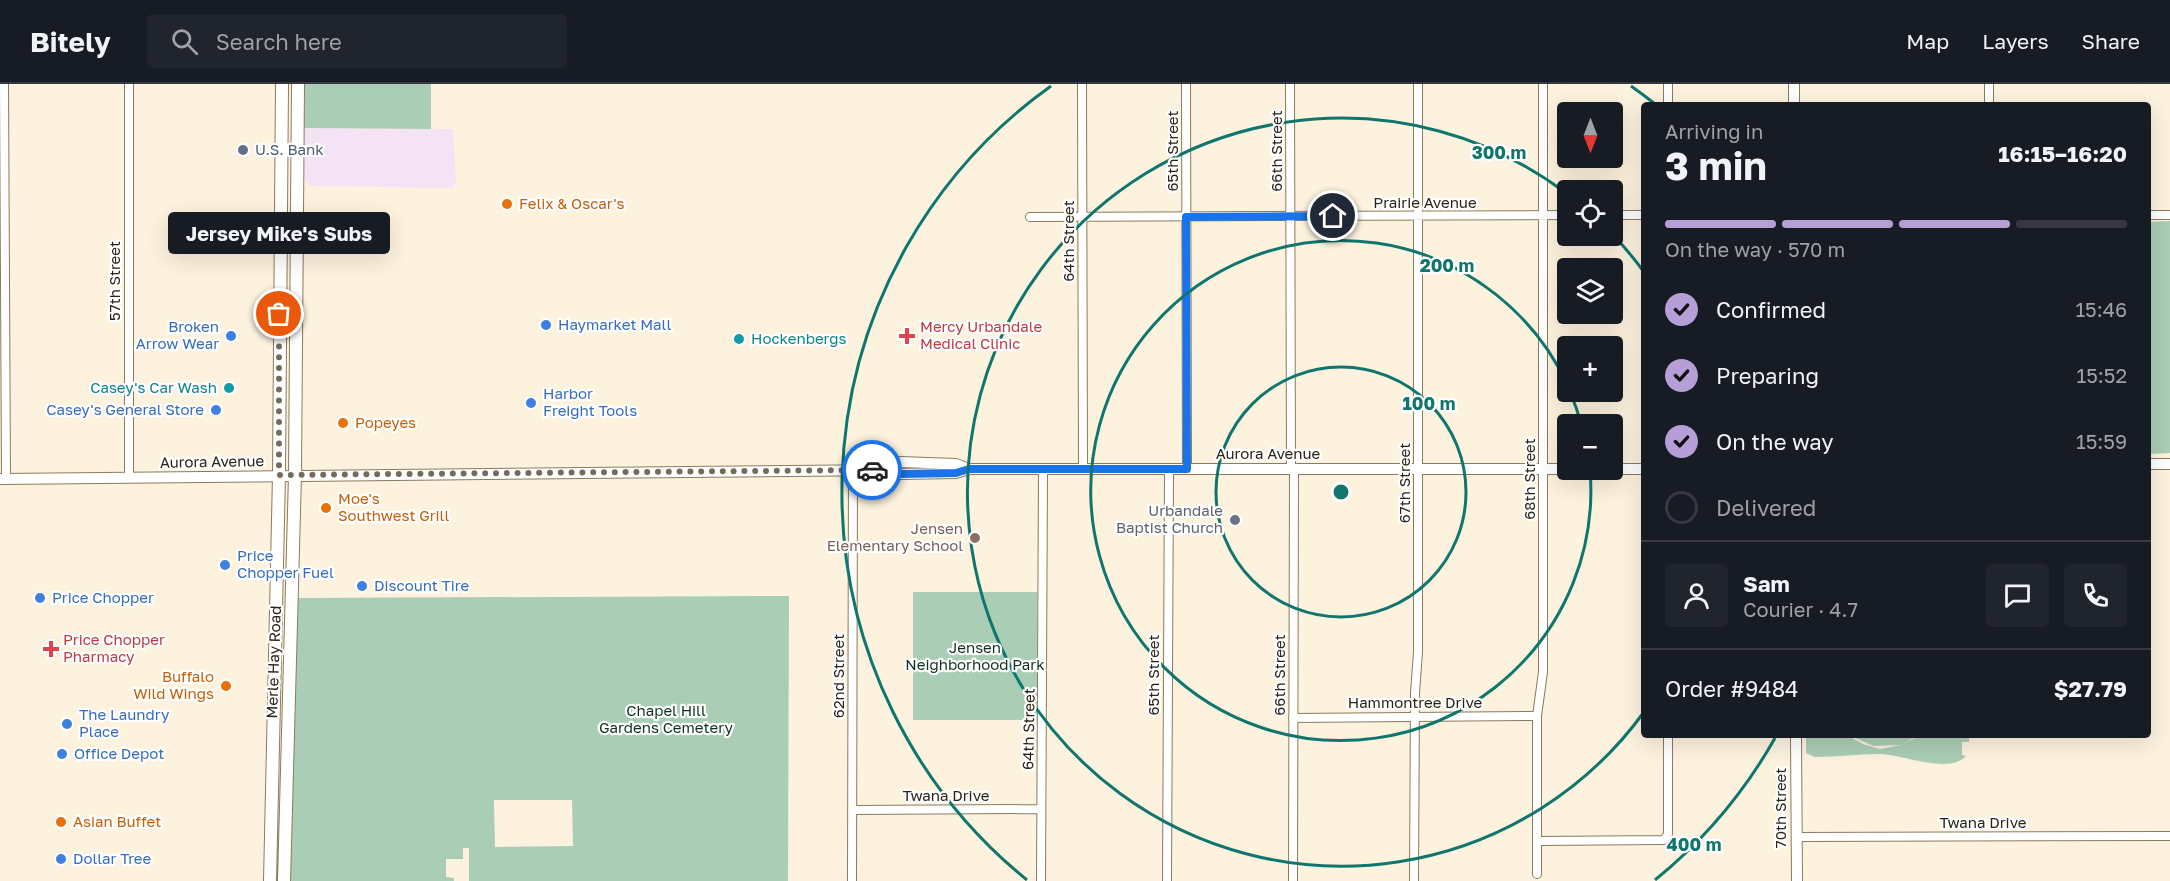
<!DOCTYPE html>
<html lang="en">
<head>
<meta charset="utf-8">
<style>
	:root { --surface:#171b24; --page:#20242c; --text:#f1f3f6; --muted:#9ea1a6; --line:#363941; --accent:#b69ed6 }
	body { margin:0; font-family:"Golos Text",sans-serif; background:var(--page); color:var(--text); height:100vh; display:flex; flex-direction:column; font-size:22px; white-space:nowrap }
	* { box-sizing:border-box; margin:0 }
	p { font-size:20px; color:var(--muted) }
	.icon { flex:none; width:33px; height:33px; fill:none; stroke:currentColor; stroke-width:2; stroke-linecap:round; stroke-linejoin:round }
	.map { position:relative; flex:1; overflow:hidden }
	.drawer { position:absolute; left:1641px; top:18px; width:510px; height:636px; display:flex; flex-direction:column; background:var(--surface); border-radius:6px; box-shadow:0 6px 24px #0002 }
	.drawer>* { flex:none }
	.needle { width:39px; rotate:180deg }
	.fabs { position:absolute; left:1557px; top:18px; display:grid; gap:12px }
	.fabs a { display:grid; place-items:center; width:66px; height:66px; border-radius:6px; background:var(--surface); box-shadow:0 6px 24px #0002; font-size:30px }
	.pin { position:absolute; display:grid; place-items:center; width:51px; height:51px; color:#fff; margin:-26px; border:3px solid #fff; border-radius:50%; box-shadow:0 2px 6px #0007 }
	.courier { position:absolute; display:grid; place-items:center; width:60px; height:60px; margin:-30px; border:4px solid #1a73e8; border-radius:50%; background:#fff; color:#222; box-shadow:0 2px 8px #0007 }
	.bubble { position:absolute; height:42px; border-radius:6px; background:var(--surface); box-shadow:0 6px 24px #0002; font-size:20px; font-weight:700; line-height:42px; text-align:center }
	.overview em { font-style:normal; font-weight:700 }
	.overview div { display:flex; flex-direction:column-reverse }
	.overview { display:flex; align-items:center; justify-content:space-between; height:102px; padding:0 24px }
	h1 { font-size:39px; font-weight:700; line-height:45px }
	.bar { display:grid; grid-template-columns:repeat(4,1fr); gap:9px 6px; align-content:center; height:72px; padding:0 24px }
	.bar i { height:8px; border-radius:4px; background:var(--line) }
	.bar .selected { background:var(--accent) }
	.bar p { grid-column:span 4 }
	.line { display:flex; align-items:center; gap:15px; padding:0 24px; border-top:2px solid var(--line) }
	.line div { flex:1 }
	.round { display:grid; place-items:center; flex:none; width:63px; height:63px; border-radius:6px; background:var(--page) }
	ol { padding:0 24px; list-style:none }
	li { display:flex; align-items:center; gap:18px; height:66px }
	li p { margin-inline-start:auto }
	li .icon { padding:6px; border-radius:50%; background:var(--accent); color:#111; stroke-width:4 }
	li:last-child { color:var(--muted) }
	li i { width:33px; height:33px; border:3px solid var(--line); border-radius:50% }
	header { display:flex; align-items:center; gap:36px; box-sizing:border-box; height:84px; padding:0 30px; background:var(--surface); border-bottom:2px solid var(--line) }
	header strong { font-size:28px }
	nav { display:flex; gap:33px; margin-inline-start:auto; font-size:21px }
	.search { width:420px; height:54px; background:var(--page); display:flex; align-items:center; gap:15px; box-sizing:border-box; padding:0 21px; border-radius:6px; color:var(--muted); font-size:22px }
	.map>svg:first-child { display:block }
	.medical { fill:#f4e3f5 }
	.green { fill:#aacdb5; fill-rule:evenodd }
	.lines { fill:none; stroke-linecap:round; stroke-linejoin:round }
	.street-casing { stroke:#8b7b5b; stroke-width:10 }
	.secondary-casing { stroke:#8b7b5b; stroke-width:12 }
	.primary-casing { stroke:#8b7b5b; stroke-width:14 }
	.street { stroke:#fff; stroke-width:8 }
	.secondary { stroke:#fff; stroke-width:10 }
	.primary { stroke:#fff; stroke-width:12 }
	.done { stroke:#746b5c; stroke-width:6; stroke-dasharray:0 10.8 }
	.route { stroke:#1a73e8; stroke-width:8 }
	.ring { fill:none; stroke:#0f766e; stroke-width:3 }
	.service-dot { fill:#5c6f8a; stroke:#fff; stroke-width:2 }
	.food-dot { fill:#e8710a; stroke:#fff; stroke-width:2 }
	.shop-dot { fill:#3f7fe0; stroke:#fff; stroke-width:2 }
	.health-dot { fill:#e0444e; stroke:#fff; stroke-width:2 }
	.culture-dot { fill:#0f9aa8; stroke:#fff; stroke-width:2 }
	.worship-dot { fill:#6b7280; stroke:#fff; stroke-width:2 }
	.education-dot { fill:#8d6e63; stroke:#fff; stroke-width:2 }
	.labels { text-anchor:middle; stroke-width:4.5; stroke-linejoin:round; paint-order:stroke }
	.service-label { font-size:15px; fill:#4e5e75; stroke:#fff; text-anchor:start }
	.street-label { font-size:15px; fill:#2a2316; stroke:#fff }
	.food-label { font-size:15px; fill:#c56008; stroke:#fff; text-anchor:start }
	.shop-label { font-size:15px; fill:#366cbe; stroke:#fff; text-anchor:start }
	.health-label { font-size:15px; fill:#be3a42; stroke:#fff; text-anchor:start }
	.culture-label { font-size:15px; fill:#0d838f; stroke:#fff; text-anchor:start }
	.worship-label { font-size:15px; fill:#5b616d; stroke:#fff; text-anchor:end }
	.education-label { font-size:15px; fill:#785e54; stroke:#fff; text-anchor:end }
	.park-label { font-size:15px; fill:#0d321c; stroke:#fff }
	.centre { fill:#0f766e; stroke:#fff; stroke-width:3 }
	.ring-label { font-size:18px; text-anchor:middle; font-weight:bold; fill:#0f766e; stroke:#fff; stroke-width:4.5; stroke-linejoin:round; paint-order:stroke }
</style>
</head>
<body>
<header>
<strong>Bitely</strong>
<div class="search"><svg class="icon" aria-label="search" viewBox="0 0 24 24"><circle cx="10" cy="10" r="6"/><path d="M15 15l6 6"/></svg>Search here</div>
<nav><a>Map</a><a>Layers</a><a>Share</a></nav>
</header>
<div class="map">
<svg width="2170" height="797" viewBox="0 0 2170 797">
	<rect width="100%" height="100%" fill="#fdf2de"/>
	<path class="medical" d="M304,44l149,1 3,55 -4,4 -142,-2 -6,-7z"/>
	<path class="green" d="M305,0h126v45l-127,-1z
		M2170,137v232l-22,1v-232z
		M913,508h124v128h-124z
		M789,512l-1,285h-319v-33h-6v11h-17v18l8,1v3h-170l8,-283zM572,716l1,46 -78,1 -1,-47z
		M1806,651h41l16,9 17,5 21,-4 -28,1 -24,-11h69l-16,10 18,-10h37v3h12v4h-7v13l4,1c-17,19 -64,-2 -86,-2 -22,0 -43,3 -65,3l-9,-4z"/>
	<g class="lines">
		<defs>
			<path id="street" d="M4,0l2,395
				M129,0v394
				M1082,0l1,386
				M1186,0l1,385
				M1290,0l1,385
				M1668,0v21
				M1989,0v21
				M1612,131h32
				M2148,131h22
				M1030,133l538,-2
				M1293,634l244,-2
				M852,726l189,-1
				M1796,753l374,-1
				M1537,757l127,-1 4,-6v-99
				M1537,790v-158l6,-44v-588
				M852,797l1,-411
				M1041,797l2,-411
				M1167,797l2,-412
				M1293,797l1,-412
				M1414,797l1,-188 3,-41v-568"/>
			<path id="secondary" d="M1794,0v21
				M2148,380h22
				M1612,385h32
				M892,386l8,-8 56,2 13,5
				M0,395l892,-9 8,4 56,-1 13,-4h599
				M1796,651l1,146"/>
			<path id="primary" d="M270,797l9,-406 3,-391
				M284,797l11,-406 3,-391"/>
		</defs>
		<use href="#street" class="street-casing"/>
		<use href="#secondary" class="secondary-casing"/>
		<use href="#primary" class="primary-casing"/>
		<use href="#street" class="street"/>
		<use href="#secondary" class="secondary"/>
		<use href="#primary" class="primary"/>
	</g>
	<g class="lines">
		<path class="done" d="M279,230v161l593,-5"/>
		<path class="route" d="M872,386h20l8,4 56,-1 13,-4h218l-1,-252 147,-1"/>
	</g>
	<g class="ring">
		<circle cx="1341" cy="408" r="125"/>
		<path d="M1570 308A250 250 0 0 1 1581 339M1590 386A250 250 0 1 1 1567 300"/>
		<path d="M1644 628A374 374 0 1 1 1566 109M1615 153A374 374 0 0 1 1644 188"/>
		<path d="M1775 654A499 499 0 0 1 1655 796M1027 796A499 499 0 0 1 1051 2M1631 2A499 499 0 0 1 1655 20"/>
	</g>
	<circle class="service-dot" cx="243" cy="66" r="6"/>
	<g class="food-dot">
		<circle cx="507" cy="120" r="6"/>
		<circle cx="343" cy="339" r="6"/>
		<circle cx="326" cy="424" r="6"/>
		<circle cx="226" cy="602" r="6"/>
		<circle cx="61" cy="738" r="6"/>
	</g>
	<g class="shop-dot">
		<circle cx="546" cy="241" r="6"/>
		<circle cx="231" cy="252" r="6"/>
		<circle cx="531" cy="319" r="6"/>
		<circle cx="216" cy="326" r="6"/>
		<circle cx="225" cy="481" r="6"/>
		<circle cx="362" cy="502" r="6"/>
		<circle cx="40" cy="514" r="6"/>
		<circle cx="67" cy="640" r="6"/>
		<circle cx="62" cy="670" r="6"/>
		<circle cx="61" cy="775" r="6"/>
	</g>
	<g class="health-dot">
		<path d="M904 243h6v6h6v6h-6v6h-6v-6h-6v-6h6z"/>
		<path d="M48 556h6v6h6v6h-6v6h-6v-6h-6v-6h6z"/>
	</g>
	<g class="culture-dot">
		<circle cx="739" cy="255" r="6"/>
		<circle cx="229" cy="304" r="6"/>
	</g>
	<circle class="worship-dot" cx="1235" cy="436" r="6"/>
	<circle class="education-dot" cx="975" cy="454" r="6"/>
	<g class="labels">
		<g class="service-label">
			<text x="255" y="71">U.S. Bank</text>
		</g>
		<g class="street-label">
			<text transform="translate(1173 67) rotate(-90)" y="5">65th Street</text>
			<text transform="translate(1277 67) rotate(-90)" y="5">66th Street</text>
			<text x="1425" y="124">Prairie Avenue</text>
			<text transform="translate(1069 157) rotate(-90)" y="5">64th Street</text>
			<text transform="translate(115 197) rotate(-90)" y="5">57th Street</text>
			<text x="1268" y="375">Aurora Avenue</text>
			<text transform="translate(212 378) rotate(-1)" y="5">Aurora Avenue</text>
			<text transform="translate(1530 395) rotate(-90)" y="5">68th Street</text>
			<text transform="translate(1405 399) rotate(-90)" y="5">67th Street</text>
			<text transform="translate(274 578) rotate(-88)" y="5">Merle Hay Road</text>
			<text transform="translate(1154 591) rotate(-90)" y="5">65th Street</text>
			<text transform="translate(1280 591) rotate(-90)" y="5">66th Street</text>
			<text transform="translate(839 592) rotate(-90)" y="5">62nd Street</text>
			<text x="1415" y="624">Hammontree Drive</text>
			<text transform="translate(1029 645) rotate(-89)" y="5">64th Street</text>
			<text x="946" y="717">Twana Drive</text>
			<text transform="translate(1781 724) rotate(-90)" y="5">70th Street</text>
			<text x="1983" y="744">Twana Drive</text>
		</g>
		<g class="food-label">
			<text x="519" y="125">Felix &amp; Oscar's</text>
			<text x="355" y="344">Popeyes</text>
			<text x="338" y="420">Moe's<tspan x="338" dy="17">Southwest Grill</tspan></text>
			<text x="214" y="598" text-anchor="end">Buffalo<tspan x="214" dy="17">Wild Wings</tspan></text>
			<text x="73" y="743">Asian Buffet</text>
		</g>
		<g class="shop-label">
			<text x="558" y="246">Haymarket Mall</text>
			<text x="219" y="248" text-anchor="end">Broken<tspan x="219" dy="17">Arrow Wear</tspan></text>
			<text x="543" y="315">Harbor<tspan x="543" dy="17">Freight Tools</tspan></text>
			<text x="204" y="331" text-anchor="end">Casey's General Store</text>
			<text x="237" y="477">Price<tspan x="237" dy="17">Chopper Fuel</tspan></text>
			<text x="374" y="507">Discount Tire</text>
			<text x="52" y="519">Price Chopper</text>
			<text x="79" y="636">The Laundry<tspan x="79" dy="17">Place</tspan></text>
			<text x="74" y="675">Office Depot</text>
			<text x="73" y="780">Dollar Tree</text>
		</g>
		<g class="health-label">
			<text x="920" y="248">Mercy Urbandale<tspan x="920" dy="17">Medical Clinic</tspan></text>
			<text x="63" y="561">Price Chopper<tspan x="63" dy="17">Pharmacy</tspan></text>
		</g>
		<g class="culture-label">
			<text x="751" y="260">Hockenbergs</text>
			<text x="217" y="309" text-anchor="end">Casey's Car Wash</text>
		</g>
		<g class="worship-label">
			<text x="1223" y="432">Urbandale<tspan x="1223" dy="17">Baptist Church</tspan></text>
		</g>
		<g class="education-label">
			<text x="963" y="450">Jensen<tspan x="963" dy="17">Elementary School</tspan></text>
		</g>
		<g class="park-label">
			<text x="975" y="569">Jensen<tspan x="975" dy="17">Neighborhood Park</tspan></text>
			<text x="666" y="632">Chapel Hill<tspan x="666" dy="17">Gardens Cemetery</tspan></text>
		</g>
	</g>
	<circle cx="1341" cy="408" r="9" class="centre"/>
	<g class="ring-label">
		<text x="1499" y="75">300 m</text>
		<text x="1447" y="188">200 m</text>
		<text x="1429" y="326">100 m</text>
		<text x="1694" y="767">400 m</text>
	</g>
</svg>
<div class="fabs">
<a><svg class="needle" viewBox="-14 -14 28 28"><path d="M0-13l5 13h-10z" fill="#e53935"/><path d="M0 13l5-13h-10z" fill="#9ea1a6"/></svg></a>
<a><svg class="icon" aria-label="locate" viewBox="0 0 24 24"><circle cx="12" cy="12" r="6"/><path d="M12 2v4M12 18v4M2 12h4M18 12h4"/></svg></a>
<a><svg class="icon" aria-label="layers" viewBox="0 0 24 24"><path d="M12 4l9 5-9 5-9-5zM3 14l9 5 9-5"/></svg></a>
<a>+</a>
<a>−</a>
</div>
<div class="pin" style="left:279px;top:230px;background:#ea580c"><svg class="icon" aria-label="bag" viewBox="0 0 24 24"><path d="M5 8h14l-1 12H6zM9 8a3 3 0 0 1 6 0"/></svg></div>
<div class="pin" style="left:1333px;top:132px;background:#1f2937"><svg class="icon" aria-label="home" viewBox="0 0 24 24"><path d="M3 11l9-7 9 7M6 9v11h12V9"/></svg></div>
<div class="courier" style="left:872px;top:386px"><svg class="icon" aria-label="car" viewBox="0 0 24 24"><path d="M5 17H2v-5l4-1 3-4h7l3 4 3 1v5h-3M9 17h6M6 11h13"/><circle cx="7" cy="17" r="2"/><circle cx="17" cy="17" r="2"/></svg></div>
<div class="bubble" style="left:168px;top:128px;width:222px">Jersey Mike's Subs</div>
<section class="drawer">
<div class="overview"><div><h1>3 min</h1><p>Arriving in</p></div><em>16:15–16:20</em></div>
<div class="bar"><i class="selected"></i><i class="selected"></i><i class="selected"></i><i></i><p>On the way · 570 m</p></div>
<ol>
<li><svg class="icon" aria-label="check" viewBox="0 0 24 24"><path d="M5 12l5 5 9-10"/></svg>Confirmed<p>15:46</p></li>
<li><svg class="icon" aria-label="check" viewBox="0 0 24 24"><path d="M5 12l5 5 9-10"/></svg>Preparing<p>15:52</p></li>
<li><svg class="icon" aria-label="check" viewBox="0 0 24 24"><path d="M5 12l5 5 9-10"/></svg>On the way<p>15:59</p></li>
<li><i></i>Delivered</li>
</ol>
<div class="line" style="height:108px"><a class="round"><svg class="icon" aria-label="person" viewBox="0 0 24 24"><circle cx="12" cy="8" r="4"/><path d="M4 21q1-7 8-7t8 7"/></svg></a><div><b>Sam</b><p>Courier · 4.7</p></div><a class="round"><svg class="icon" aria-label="chat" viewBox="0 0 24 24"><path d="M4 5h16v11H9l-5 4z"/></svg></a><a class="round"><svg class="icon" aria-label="phone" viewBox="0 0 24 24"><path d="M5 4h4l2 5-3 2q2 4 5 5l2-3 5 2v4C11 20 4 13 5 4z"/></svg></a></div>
<div class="line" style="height:78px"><div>Order #9484</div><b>$27.79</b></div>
</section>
</div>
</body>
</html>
